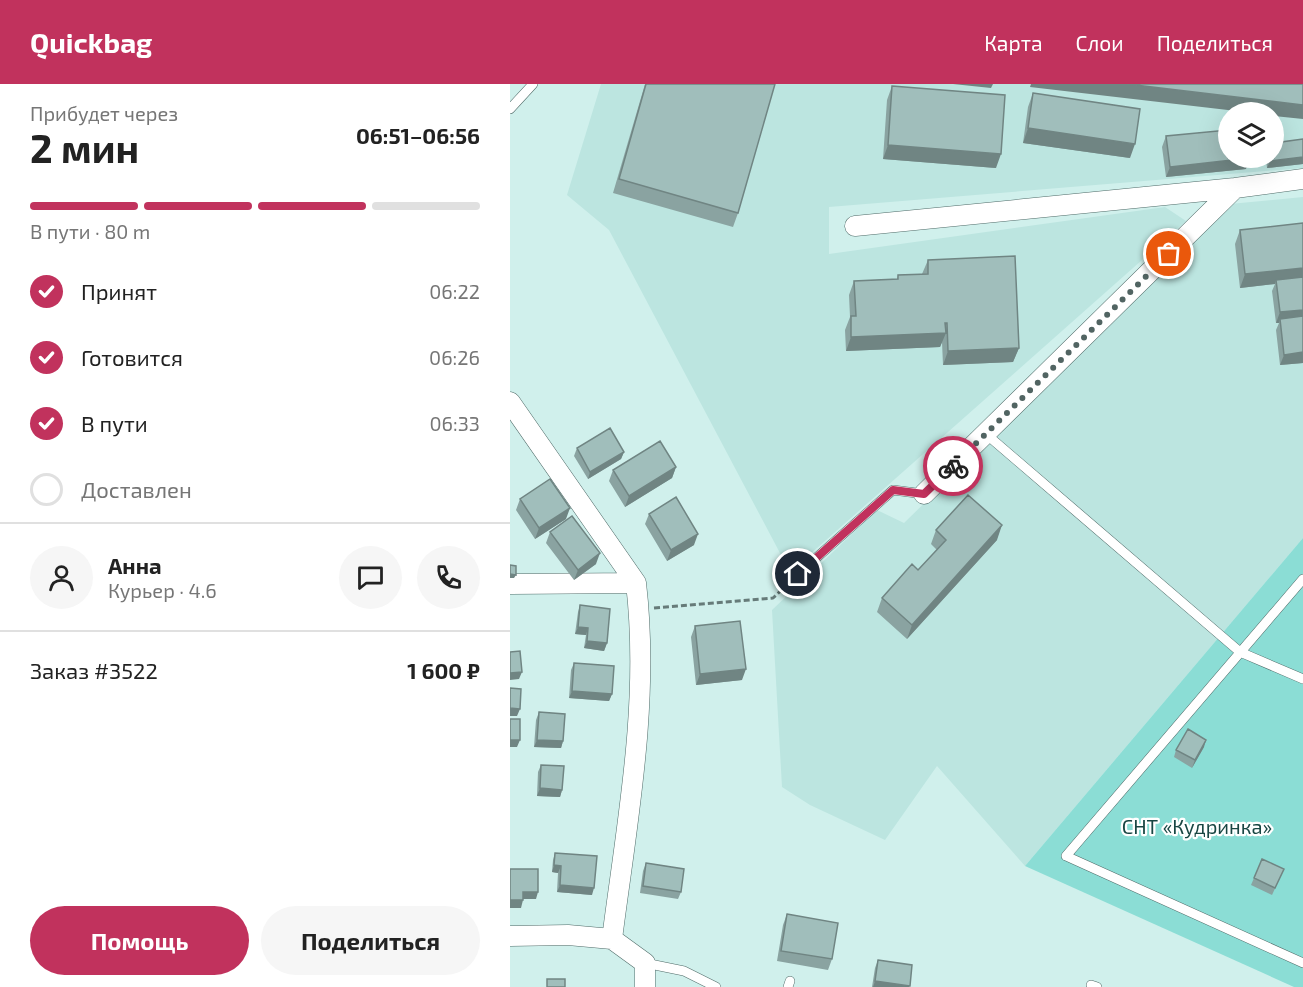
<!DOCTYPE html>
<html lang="ru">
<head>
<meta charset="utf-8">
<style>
	:root { --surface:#fff; --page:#f6f6f6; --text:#222; --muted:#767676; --line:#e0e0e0; --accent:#c1325d }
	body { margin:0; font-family:"Exo 2",sans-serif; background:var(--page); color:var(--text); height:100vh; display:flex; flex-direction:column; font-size:22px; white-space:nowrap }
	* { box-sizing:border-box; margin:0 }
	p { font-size:20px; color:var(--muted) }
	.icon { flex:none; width:33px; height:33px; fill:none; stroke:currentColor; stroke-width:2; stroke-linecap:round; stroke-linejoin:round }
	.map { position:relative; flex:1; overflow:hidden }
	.sheet { display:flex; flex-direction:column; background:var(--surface); width:510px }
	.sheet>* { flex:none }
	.controls { position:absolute; left:708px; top:18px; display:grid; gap:12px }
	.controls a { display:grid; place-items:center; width:66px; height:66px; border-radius:50%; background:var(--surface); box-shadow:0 6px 24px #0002; font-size:30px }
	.pin { position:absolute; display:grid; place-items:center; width:51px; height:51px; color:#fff; margin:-26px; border:3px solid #fff; border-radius:50%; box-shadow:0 2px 6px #0007 }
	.courier { position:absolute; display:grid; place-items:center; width:60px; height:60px; margin:-30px; border:4px solid #c1325d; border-radius:50%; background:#fff; color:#222; box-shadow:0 2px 8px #0007 }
	.head em { font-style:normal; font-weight:700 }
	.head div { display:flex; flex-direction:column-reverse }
	.head { display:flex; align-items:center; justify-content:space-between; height:102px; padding:0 30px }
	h1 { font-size:39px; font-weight:700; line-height:45px }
	.bar { display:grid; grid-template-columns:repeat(4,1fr); gap:9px 6px; align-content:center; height:72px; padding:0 30px }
	.bar i { height:8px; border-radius:4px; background:var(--line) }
	.bar .on { background:var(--accent) }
	.bar p { grid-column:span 4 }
	.line { display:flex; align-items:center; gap:15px; padding:0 30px; border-top:2px solid var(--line) }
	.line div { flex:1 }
	.round { display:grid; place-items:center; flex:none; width:63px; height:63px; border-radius:32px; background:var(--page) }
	ol { padding:0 30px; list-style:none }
	li { display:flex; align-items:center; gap:18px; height:66px }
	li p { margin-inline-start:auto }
	li .icon { padding:6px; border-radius:50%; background:var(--accent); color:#fff; stroke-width:4 }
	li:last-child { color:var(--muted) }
	li i { width:33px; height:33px; border:3px solid var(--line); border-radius:50% }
	.cta { display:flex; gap:12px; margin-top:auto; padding:12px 30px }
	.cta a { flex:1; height:69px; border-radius:36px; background:var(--accent); color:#fff; font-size:24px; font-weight:700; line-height:69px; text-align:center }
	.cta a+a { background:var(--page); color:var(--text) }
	header { display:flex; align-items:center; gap:36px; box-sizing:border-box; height:84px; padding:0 30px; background:var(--accent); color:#fff }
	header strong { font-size:28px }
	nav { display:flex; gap:33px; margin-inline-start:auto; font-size:21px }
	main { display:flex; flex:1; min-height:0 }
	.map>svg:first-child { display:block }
	.built { fill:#bce5e0; fill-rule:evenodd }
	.green { fill:#8bddd5 }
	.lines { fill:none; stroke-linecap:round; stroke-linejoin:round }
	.lane-casing { stroke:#4f6b68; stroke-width:10 }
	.street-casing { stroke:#4f6b68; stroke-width:21 }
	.path { stroke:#667b79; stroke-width:3; stroke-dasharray:6 3; stroke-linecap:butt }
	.lane { stroke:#fff; stroke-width:9 }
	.street { stroke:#fff; stroke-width:20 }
	.wall { fill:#8aa3a1 }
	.shaded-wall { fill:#708583 }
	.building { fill:#a0bebb; stroke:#708583; stroke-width:1.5 }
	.done { stroke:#516462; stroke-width:6; stroke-dasharray:0 10.8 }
	.route { stroke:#c1325d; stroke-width:8 }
	.labels { text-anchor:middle; stroke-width:4.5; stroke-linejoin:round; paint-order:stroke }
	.park-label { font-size:20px; fill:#184643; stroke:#fff }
</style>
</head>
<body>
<header>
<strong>Quickbag</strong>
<nav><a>Карта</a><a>Слои</a><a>Поделиться</a></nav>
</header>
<main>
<section class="sheet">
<div class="head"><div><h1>2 мин</h1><p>Прибудет через</p></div><em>06:51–06:56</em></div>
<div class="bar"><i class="on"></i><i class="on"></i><i class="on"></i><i></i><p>В пути · 80 m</p></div>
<ol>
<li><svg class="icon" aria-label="check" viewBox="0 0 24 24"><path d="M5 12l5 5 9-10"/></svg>Принят<p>06:22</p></li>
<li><svg class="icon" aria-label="check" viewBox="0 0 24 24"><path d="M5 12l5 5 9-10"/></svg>Готовится<p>06:26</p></li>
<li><svg class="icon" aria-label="check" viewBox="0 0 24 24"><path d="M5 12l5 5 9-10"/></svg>В пути<p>06:33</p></li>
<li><i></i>Доставлен</li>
</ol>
<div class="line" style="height:108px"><a class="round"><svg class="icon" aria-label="person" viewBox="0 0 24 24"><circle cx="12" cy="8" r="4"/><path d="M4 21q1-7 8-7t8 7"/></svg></a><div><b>Анна</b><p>Курьер · 4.6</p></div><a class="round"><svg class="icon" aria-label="chat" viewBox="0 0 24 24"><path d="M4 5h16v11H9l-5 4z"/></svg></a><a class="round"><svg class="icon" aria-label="phone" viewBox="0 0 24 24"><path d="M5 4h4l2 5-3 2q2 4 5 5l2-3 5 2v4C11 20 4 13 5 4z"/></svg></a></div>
<div class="line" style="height:78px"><div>Заказ #3522</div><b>1 600 ₽</b></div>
<div class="cta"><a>Помощь</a><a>Поделиться</a></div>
</section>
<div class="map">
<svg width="793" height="903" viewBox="0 0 793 903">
	<rect width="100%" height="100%" fill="#d0f0ec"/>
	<path class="built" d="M91,0h702v84l-474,39v47l336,-47 21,14 -396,351 -181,-342 -42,-35zM718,28h46v46h-46z
		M793,113v341l-278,328 -88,-100 -52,74 -75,-35 -28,-18 -10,-177 105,-100 27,13 326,-319z"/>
	<path class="green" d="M793,454v449h-9l-269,-121z"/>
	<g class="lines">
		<defs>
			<path id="lane" d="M0,25l23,-25
				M476,350l254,218 63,27
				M288,490l95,-84 31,4
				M793,495l-237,277 237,107
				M135,879l39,8 32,16
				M581,901l6,2
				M278,903l2,-6"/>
			<path id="street" d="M345,142l380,-38 68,-9
				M0,318l126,181c14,119 -9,239 -24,356l33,24v24
				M414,410l311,-306
				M0,500l126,-1
				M0,852l58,-1 44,4"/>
		</defs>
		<use href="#lane" class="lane-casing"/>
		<use href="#street" class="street-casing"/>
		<path class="path" d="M144,524l119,-10 17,-16"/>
		<use href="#lane" class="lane"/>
		<use href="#street" class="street"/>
	</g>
	<path class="wall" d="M135,0h130l-37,129 -5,14 -120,-34z
		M382,2l104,82 -113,-9 4,-59z
		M523,9l97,65 -107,-15 5,-36z
		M656,52l80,33 -80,8 -4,-30z
		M793,55v25l-36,4 -1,-10h8z
		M793,139v140l-23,2 -4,-35 3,-7h-3l-4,-32 3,-7 -35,4 -5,-44 5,-14z
		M418,176l91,88 -6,14 -70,3 -1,-23 -2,5 -94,4 -1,-21 5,-13 -1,-22 5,-14 43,-2 1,-4 24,-1z
		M67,364l47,4 -3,7 -33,20 -14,-23z
		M166,383l-4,11 -47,29 -16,-26 4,-11z
		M10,415l46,20 -31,20 -19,-29z
		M139,430l45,31 -27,16 -22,-37z
		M426,446l61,10 -90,99 -30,-27 5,-14 36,-28 19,-20 -6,-6z
		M40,448l46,32 -22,16 -28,-37z
		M70,521l27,38 -3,8 -20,-3 2,-13 -11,-1 3,-22z
		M185,542l47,54 -46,5 -5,-48z
		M64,579l38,31 -3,7 -40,-3 2,-28z
		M29,628l24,29 -2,7 -27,-1 2,-27z
		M694,663l-12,21 -18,-11 2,-7z
		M31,681l21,25 -2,7 -23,-1 1,-24z
		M45,769l37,42 -35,-3 1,-19 -6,-1 1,-12z
		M136,779l35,29 -3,7 -38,-6 3,-22z
		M774,785l-12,26 -21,-10 3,-7z
		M277,830l45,45 -4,11 -51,-9 6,-36z
		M368,876l31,27h-37l3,-19z"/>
	<path class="shaded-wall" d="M443,0h40l-2,4z
		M521,0h96l176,21v14l-29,-3v-4h-29l-215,-25z
		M518,44l107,16 -5,14 -107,-15z
		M378,61l113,9 -5,14 -113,-9z
		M793,73v7l-36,4 3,-7z
		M740,74l-4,11 -80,8 4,-10z
		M793,184v13l-27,-1 -1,4 -35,4 5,-14z
		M793,226v10l-23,-1 -1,4h-3l4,-11z
		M437,239l-4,10h3l-6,14 -94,4 5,-14z
		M509,264l-6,14 -70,3 5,-14z
		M793,268v11l-23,2 4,-10z
		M114,368l-3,7 -33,20 2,-7z
		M166,383l-4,11 -47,29 4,-11z
		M60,424l-4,11 -31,20 4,-11z
		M492,441l-5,15 -90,99 5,-14z
		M188,450l-4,11 -27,16 4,-11z
		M90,469l-4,11 -22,16 4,-10z
		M0,490l6,1 -2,3h-4z
		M68,543l10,1 -2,7 -11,-1z
		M77,557l20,2 -3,8 -20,-3z
		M236,585l-4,11 -46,5 4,-11z
		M12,588l-3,7 -9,1v-7z
		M62,607l40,3 -3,7 -40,-3z
		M0,624l10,1 -3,7h-7z
		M0,656h10l-3,7h-7z
		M27,656l26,1 -2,7 -27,-1z
		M696,656l-2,7 -12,21 3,-8z
		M30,704l22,2 -2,7 -23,-1z
		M44,781l7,1 -3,7 -6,-1z
		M50,801l34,3 -2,7 -35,-3z
		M13,808h15l-2,7h-15z
		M0,816h13l-2,8h-11z
		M365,897l35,5 -1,1h-36z"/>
	<path class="building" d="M136,0h129l-37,129 -119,-34z
		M617,0h176v21z
		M382,2l113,9 -4,59 -113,-9z
		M523,9l107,16 -5,35 -107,-16z
		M718,46v28h22l-80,9 -4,-31z
		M793,55v18l-33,4v-3h4v-15z
		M793,139v45l-58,6 -5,-44z
		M505,172l4,92 -71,3 -1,-28h-2l1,10 -95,4v-21h5l-2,-35 44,-2v-4l30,-1v-14z
		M793,193v33l-23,2 -4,-32z
		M793,232v36l-19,3 -4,-36z
		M100,344l14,24 -34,20 -13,-24z
		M150,357l16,26 -47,29 -16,-26z
		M40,395l20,29 -31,20 -19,-29z
		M458,411l34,30 -90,100 -30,-27 30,-34 6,6 28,-30 -10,-10z
		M166,413l22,37 -27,16 -22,-36z
		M62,432l28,37 -22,17 -28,-38z
		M0,481l6,1v9l-6,-1z
		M70,521l30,4 -3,34 -20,-2 1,-13 -10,-1z
		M230,537l6,48 -46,5 -5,-48z
		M10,567l2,21 -12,1v-21z
		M64,579l40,3 -2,28 -40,-3z
		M0,604l11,1 -1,20 -10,-1z
		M29,628l26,2 -2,27 -26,-1z
		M0,635h10v21h-10z
		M678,645l18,11 -11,20 -19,-10z
		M31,681l23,1 -2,24 -22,-2z
		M45,769l42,3 -3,32 -34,-3 1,-19 -7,-1z
		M752,775l22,10 -9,19 -21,-10z
		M136,779l38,6 -3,23 -38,-6z
		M0,785h28v23h-15v8h-13z
		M277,830l51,9 -6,36 -51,-8z
		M368,876l34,5 -2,21 -35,-5z
		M37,895h18v8h-18z"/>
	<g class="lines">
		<path class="done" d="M443,382l216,-212"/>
		<path class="route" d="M288,490l95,-84 31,4 29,-28"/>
	</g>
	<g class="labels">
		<g class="park-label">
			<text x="687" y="750">СНТ «Кудринка»</text>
		</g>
	</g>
</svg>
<div class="controls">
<a><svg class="icon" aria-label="layers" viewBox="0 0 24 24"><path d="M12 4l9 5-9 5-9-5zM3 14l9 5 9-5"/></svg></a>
</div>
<div class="pin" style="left:659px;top:170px;background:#ea580c"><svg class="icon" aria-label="bag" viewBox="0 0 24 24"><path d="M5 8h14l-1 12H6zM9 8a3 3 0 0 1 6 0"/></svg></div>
<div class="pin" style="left:288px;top:490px;background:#1f2937"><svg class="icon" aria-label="home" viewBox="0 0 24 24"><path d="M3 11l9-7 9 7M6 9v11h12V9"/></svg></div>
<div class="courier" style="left:443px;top:382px"><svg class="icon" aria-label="bike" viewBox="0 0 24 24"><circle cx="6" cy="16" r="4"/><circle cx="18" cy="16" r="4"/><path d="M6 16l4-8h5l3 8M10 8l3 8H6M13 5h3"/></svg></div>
</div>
</main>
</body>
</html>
